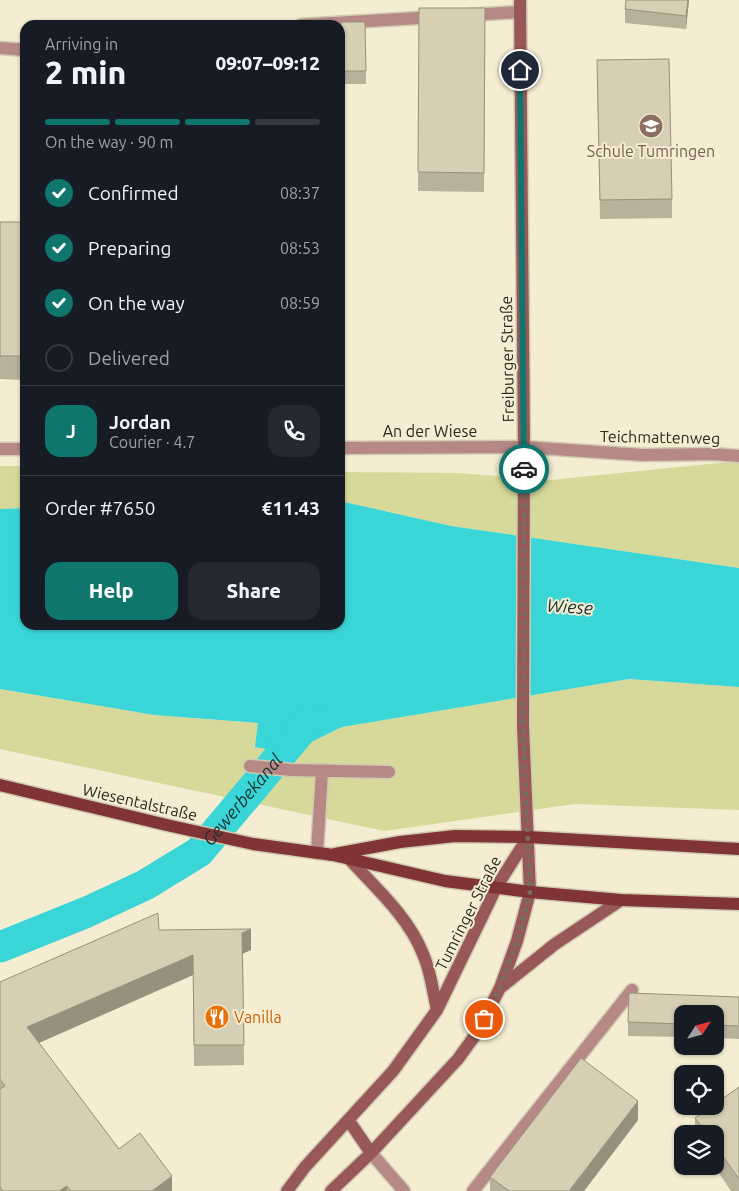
<!DOCTYPE html>
<html lang="en">
<head>
<meta charset="utf-8">
<style>
	:root { --surface:#171b24; --page:#242831; --text:#f1f3f6; --muted:#9ea1a6; --line:#363941; --accent:#0f766e }
	body { margin:0; font-family:Ubuntu,sans-serif; background:var(--page); color:var(--text); height:100vh; display:flex; flex-direction:column; font-size:19px; white-space:nowrap }
	* { box-sizing:border-box; margin:0 }
	p { font-size:16px; color:var(--muted) }
	.icon { flex:none; width:28px; height:28px; fill:none; stroke:currentColor; stroke-width:2; stroke-linecap:round; stroke-linejoin:round }
	.map { position:relative; flex:1; overflow:hidden }
	.details { position:absolute; left:20px; top:20px; width:325px; height:610px; display:flex; flex-direction:column; background:var(--surface); border-radius:15px; box-shadow:0 1px 4px #0004 }
	.details>* { flex:none }
	.needle { width:32px; rotate:54deg }
	.buttons { position:absolute; left:674px; top:1005px; display:grid; gap:10px }
	.buttons a { display:grid; place-items:center; width:50px; height:50px; border-radius:10px; background:var(--surface); box-shadow:0 1px 4px #0004; font-size:25px }
	.pin { position:absolute; display:grid; place-items:center; width:42px; height:42px; color:#fff; margin:-21px; border:2px solid #fff; border-radius:50%; box-shadow:0 1px 5px #0007 }
	.courier { position:absolute; display:grid; place-items:center; width:50px; height:50px; margin:-25px; border:4px solid #0f766e; border-radius:50%; background:#fff; color:#222; box-shadow:0 1px 6px #0007 }
	.headline em { font-style:normal; font-weight:800 }
	.headline div { display:flex; flex-direction:column-reverse }
	.headline { display:flex; align-items:center; justify-content:space-between; height:85px; padding:0 25px }
	h1 { font-size:32px; font-weight:800; line-height:38px }
	.bar { display:grid; grid-template-columns:repeat(4,1fr); gap:8px 5px; align-content:center; height:60px; padding:0 25px }
	.bar i { height:6px; border-radius:4px; background:var(--line) }
	.bar .current { background:var(--accent) }
	.bar p { grid-column:span 4 }
	.line { display:flex; align-items:center; gap:12px; padding:0 25px; border-top:1px solid var(--line) }
	.line div { flex:1 }
	.round { display:grid; place-items:center; flex:none; width:52px; height:52px; border-radius:15px; background:var(--page) }
	ol { padding:0 25px; list-style:none }
	li { display:flex; align-items:center; gap:15px; height:55px }
	li p { margin-inline-start:auto }
	li .icon { padding:5px; border-radius:50%; background:var(--accent); color:#fff; stroke-width:4 }
	li:last-child { color:var(--muted) }
	li i { width:28px; height:28px; border:2px solid var(--line); border-radius:50% }
	.action { display:flex; gap:10px; margin-top:auto; padding:10px 25px }
	.action a { flex:1; height:58px; border-radius:15px; background:var(--accent); color:#fff; font-size:20px; font-weight:800; line-height:58px; text-align:center }
	.action a+a { background:var(--page); color:var(--text) }
	.map>svg:first-child { display:block }
	.green { fill:#d6d999 }
	.water { fill:#39d5d7 }
	.lines { fill:none; stroke-linecap:round; stroke-linejoin:round }
	.canal { stroke:#39d5d7; stroke-width:31 }
	.lane-casing { stroke:#d0cab1; stroke-width:15 }
	.street-casing { stroke:#d0cab1; stroke-width:15 }
	.secondary-casing { stroke:#d0cab1; stroke-width:15 }
	.primary-casing { stroke:#d0cab1; stroke-width:15 }
	.lane { stroke:#b68987; stroke-width:12 }
	.street { stroke:#b68987; stroke-width:12 }
	.secondary { stroke:#985857; stroke-width:12 }
	.primary { stroke:#803435; stroke-width:12 }
	.wall { fill:#b8b29a }
	.shaded-wall { fill:#96917d }
	.building { fill:#d6cfb3; stroke:#96917d }
	.done { stroke:#736f5e; stroke-width:5; stroke-dasharray:0 9 }
	.route { stroke:#0f766e; stroke-width:6 }
	.labels { text-anchor:middle; stroke-width:4; stroke-linejoin:round; paint-order:stroke }
	.education-label { font-size:16px; fill:#785e54; stroke:#f4edd1 }
	.street-label { font-size:16px; fill:#2d2b20; stroke:#f4edd1 }
	.food-label { font-size:16px; fill:#c56008; stroke:#f4edd1; text-anchor:start }
	.water-label { font-size:18px; font-style:italic; fill:#183031; stroke:#f4edd1 }
</style>
</head>
<body>
<div class="map">
<svg width="739" height="1191" viewBox="0 0 739 1191">
	<rect width="100%" height="100%" fill="#f4edd1"/>
	<path class="green" d="M739,461v107l-288,-42 -111,-25v-29l118,1 92,7z
		M0,466h25v42l-25,1z
		M629,679l110,8v123l-164,-6 -191,27 -384,-82v-60l154,26 105,8 48,21 35,-17z"/>
	<path class="water" d="M340,501l111,25 288,42v119l-110,-8 -287,48 -35,17 -7,11 -45,-8 3,-24 -104,-8 -154,-26v-180l25,-1v117h315z"/>
	<g class="lines">
		<path class="canal" id="s1" d="M0,947l87,-35 58,-27 54,-33 111,-132"/>
		<defs>
			<path id="lane" d="M0,449h25
				M250,766l41,4 98,2
				M317,853l5,-82
				M473,1191l159,-201"/>
			<path id="street" d="M470,15l50,-3
				M301,25l134,-8
				M0,48l25,2
				M340,448l184,-1 119,8 71,-1 25,2
				M371,1153l33,38"/>
			<path id="secondary" d="M351,861c26,28 58,57 72,93 8,18 10,38 14,56
				M500,988l55,-44 66,-44
				M349,1121l22,32
				M287,1191l18,-24 88,-96 44,-61 60,-124 31,-49
				M331,1191l40,-38 87,-94 18,-25 24,-46 17,-47 13,-49 -7,-166 1,-279 -4,-447"/>
			<path id="primary" d="M0,785l171,41 82,18 80,11 112,26 85,11 91,8 118,4
				M335,854l65,-12 55,-6 73,1 211,12"/>
		</defs>
		<use href="#lane" class="lane-casing"/>
		<use href="#street" class="street-casing"/>
		<use href="#secondary" class="secondary-casing"/>
		<use href="#primary" class="primary-casing"/>
		<use href="#lane" class="lane"/>
		<use href="#street" class="street"/>
		<use href="#secondary" class="secondary"/>
		<use href="#primary" class="primary"/>
	</g>
	<path class="wall" d="M689,0l-3,29 -61,-6v-14z
		M419,8h66l-1,184 -66,-1z
		M365,22l1,62h-24l-1,-48z
		M597,79l75,120v19l-72,1z
		M0,222h25v158l-25,-1z
		M159,930l92,20 -8,3 1,112 -50,1 -1,-91 -154,68 80,106 53,42h-172v-209z
		M739,997v42l-24,-1v-24h-33v23l-54,-1v-14z
		M739,1087v104h-8l-17,-25h1v-32h-20v-16z
		M638,1120l-54,71h-94v-14z"/>
	<path class="shaded-wall" d="M688,0h1l-3,29v-13z
		M251,929v21l-9,4v-21z
		M193,955v20l-166,73v-21z
		M638,1101v19l-54,71h-15z
		M172,1176v15h-20z
		M67,1186v5h-8z"/>
	<path class="building" d="M626,0h62l-2,16 -61,-7z
		M419,8h66l-1,165 -66,-1z
		M341,22h24l1,49h-24z
		M219,23h60v2h-60z
		M669,59l3,140 -72,1 -3,-140z
		M0,222h25v134h-25z
		M158,913l1,17 92,-1 -9,4 2,112h-50l-1,-90 -166,72 92,122 21,-16 32,43 -20,15h-81l-4,-5 -8,5h-56l-3,-4v-98l5,-3 -5,-7v-97z
		M629,993l110,4v29l-24,-1v-11h-33v10l-54,-2z
		M581,1058l57,43 -69,90h-60l-19,-14z
		M739,1087v92l-24,-34v-11h-8l-12,-16 17,-12h3v-2z"/>
	<g class="lines">
		<path class="done" d="M484,1019l16,-31 17,-47 13,-49 -7,-166 1,-257"/>
		<path class="route" d="M520,70l4,399"/>
	</g>
	<defs>
		<symbol id="school-disc" viewBox="-11 -11 22 22"><circle r="9.5" fill="#8d6e63" stroke="#f4edd1"/><path d="M0-5L7-2L0 1L-7-2ZM-4 1L0 2.5L4 1V4Q0 6-4 4Z" fill="#fff"/></symbol>
		<symbol id="restaurant-disc" viewBox="-11 -11 22 22"><circle r="9.5" fill="#e8710a" stroke="#f4edd1"/><path d="M-5-6h1v4h1v-4h1v4h1v-4h1v5L-1.5 .5V6h-2V.5L-5-1ZM5-6V6H3V1.5H1.5Q1.5-4 5-6Z" fill="#fff"/></symbol>
	</defs>
	<g fill-rule="evenodd">
		<use href="#school-disc" x="637" y="112" width="28" height="28"/>
		<use href="#restaurant-disc" x="203" y="1003" width="28" height="28"/>
	</g>
	<g class="labels">
		<g class="education-label">
			<text x="651" y="157">Schule Tumringen</text>
		</g>
		<g class="street-label">
			<text transform="translate(507 359) rotate(-91)" y="6">Freiburger Straße</text>
			<text x="430" y="437">An der Wiese</text>
			<text transform="translate(660 437) rotate(1)" y="6">Teichmattenweg</text>
			<text transform="translate(140 802) rotate(13)" y="6">Wiesentalstraße</text>
			<text transform="translate(468 913) rotate(-63)" y="6">Tumringer Straße</text>
		</g>
		<g class="food-label">
			<text x="234" y="1023">Vanilla</text>
		</g>
		<g class="water-label">
			<text transform="translate(570 607) rotate(4)" y="6">Wiese</text>
			<text dy="6" stroke="none"><textPath href="#s1" startOffset="289">Gewerbekanal</textPath></text>
		</g>
	</g>
</svg>
<div class="buttons">
<a><svg class="needle" viewBox="-14 -14 28 28"><path d="M0-13l5 13h-10z" fill="#e53935"/><path d="M0 13l5-13h-10z" fill="#9ea1a6"/></svg></a>
<a><svg class="icon" aria-label="locate" viewBox="0 0 24 24"><circle cx="12" cy="12" r="6"/><path d="M12 2v4M12 18v4M2 12h4M18 12h4"/></svg></a>
<a><svg class="icon" aria-label="layers" viewBox="0 0 24 24"><path d="M12 4l9 5-9 5-9-5zM3 14l9 5 9-5"/></svg></a>
</div>
<div class="pin" style="left:484px;top:1019px;background:#ea580c"><svg class="icon" aria-label="bag" viewBox="0 0 24 24"><path d="M5 8h14l-1 12H6zM9 8a3 3 0 0 1 6 0"/></svg></div>
<div class="pin" style="left:520px;top:70px;background:#1f2937"><svg class="icon" aria-label="home" viewBox="0 0 24 24"><path d="M3 11l9-7 9 7M6 9v11h12V9"/></svg></div>
<div class="courier" style="left:524px;top:469px"><svg class="icon" aria-label="car" viewBox="0 0 24 24"><path d="M5 17H2v-5l4-1 3-4h7l3 4 3 1v5h-3M9 17h6M6 11h13"/><circle cx="7" cy="17" r="2"/><circle cx="17" cy="17" r="2"/></svg></div>
<section class="details">
<div class="headline"><div><h1>2 min</h1><p>Arriving in</p></div><em>09:07–09:12</em></div>
<div class="bar"><i class="current"></i><i class="current"></i><i class="current"></i><i></i><p>On the way · 90 m</p></div>
<ol>
<li><svg class="icon" aria-label="check" viewBox="0 0 24 24"><path d="M5 12l5 5 9-10"/></svg>Confirmed<p>08:37</p></li>
<li><svg class="icon" aria-label="check" viewBox="0 0 24 24"><path d="M5 12l5 5 9-10"/></svg>Preparing<p>08:53</p></li>
<li><svg class="icon" aria-label="check" viewBox="0 0 24 24"><path d="M5 12l5 5 9-10"/></svg>On the way<p>08:59</p></li>
<li><i></i>Delivered</li>
</ol>
<div class="line" style="height:90px"><b class="round" style="background:var(--accent);color:#fff">J</b><div><b>Jordan</b><p>Courier · 4.7</p></div><a class="round"><svg class="icon" aria-label="phone" viewBox="0 0 24 24"><path d="M5 4h4l2 5-3 2q2 4 5 5l2-3 5 2v4C11 20 4 13 5 4z"/></svg></a></div>
<div class="line" style="height:65px"><div>Order #7650</div><b>€11.43</b></div>
<div class="action"><a>Help</a><a>Share</a></div>
</section>
</div>
</body>
</html>
